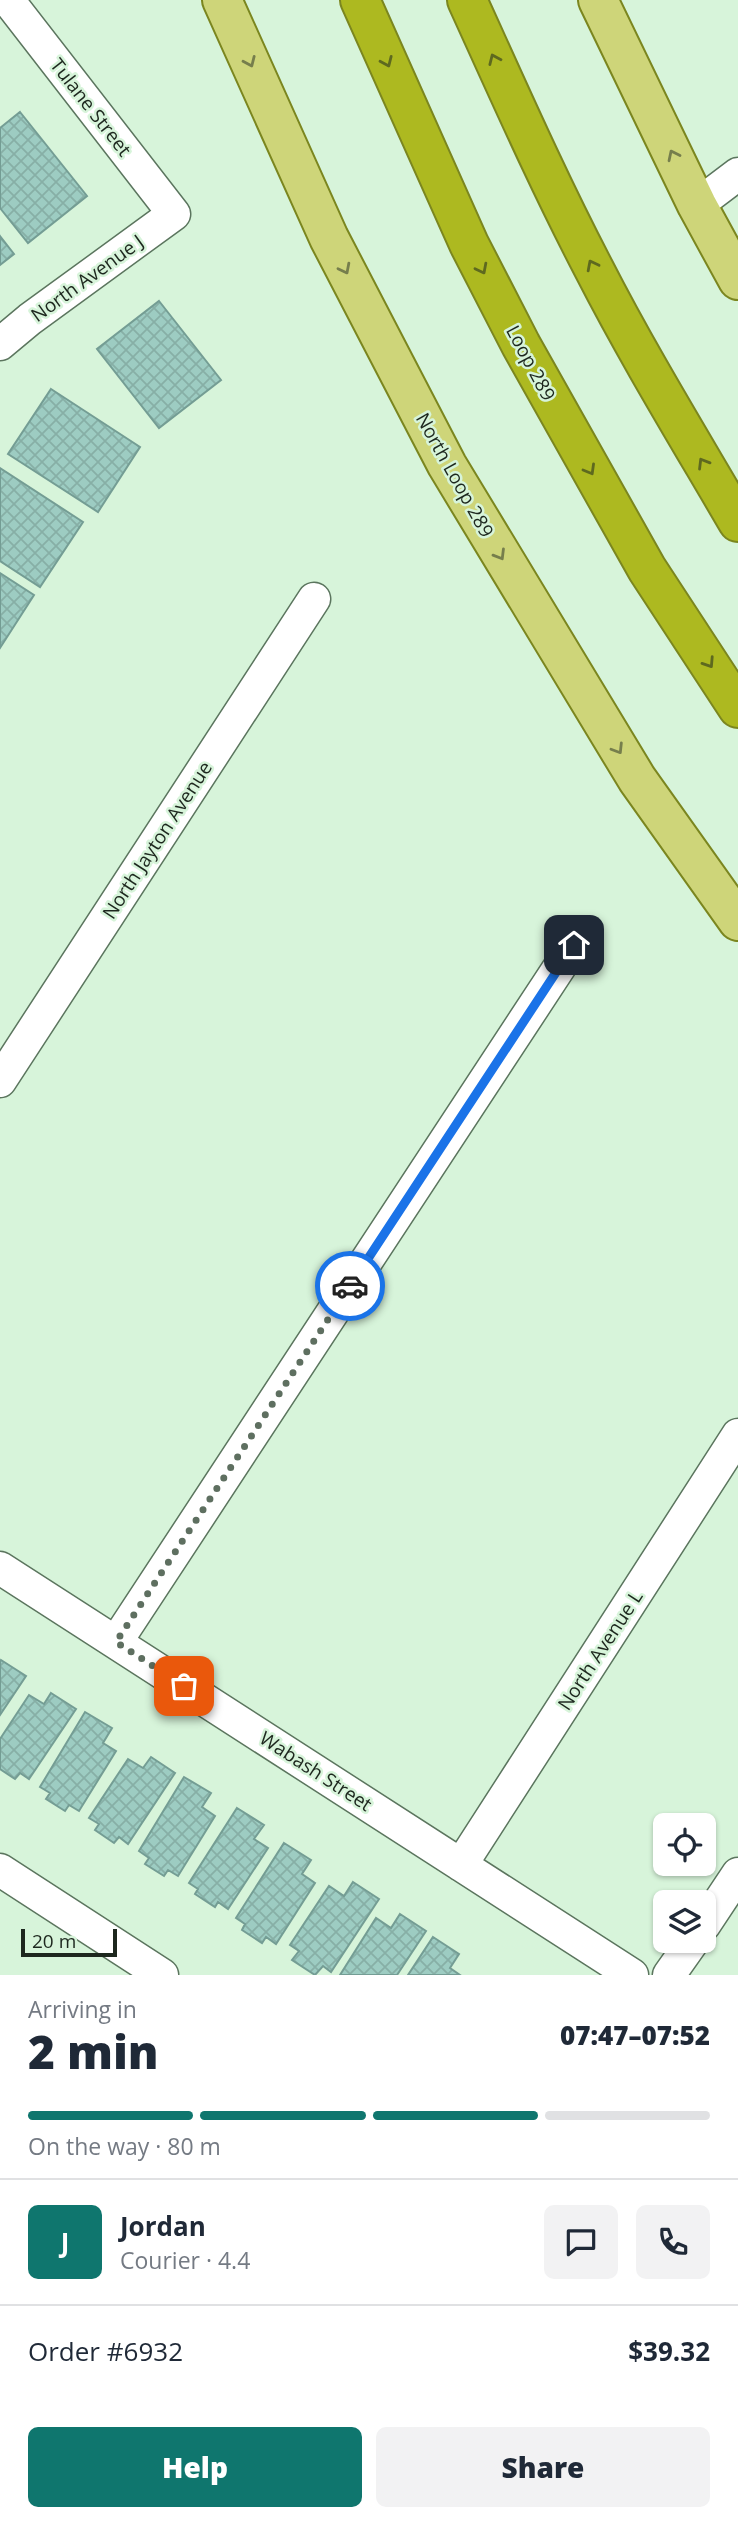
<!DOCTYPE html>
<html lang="en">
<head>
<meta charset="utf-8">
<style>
	:root { --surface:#fff; --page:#f2f2f3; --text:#1f2937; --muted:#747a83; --line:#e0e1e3; --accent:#0f766e }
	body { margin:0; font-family:"Open Sans",sans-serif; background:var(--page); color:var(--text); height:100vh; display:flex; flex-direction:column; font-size:26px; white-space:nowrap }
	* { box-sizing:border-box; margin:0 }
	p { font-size:23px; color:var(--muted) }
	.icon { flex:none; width:38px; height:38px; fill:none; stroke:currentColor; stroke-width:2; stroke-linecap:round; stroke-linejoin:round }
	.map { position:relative; height:1975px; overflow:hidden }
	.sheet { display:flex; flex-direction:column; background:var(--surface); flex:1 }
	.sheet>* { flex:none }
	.tools { position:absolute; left:653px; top:1813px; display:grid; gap:14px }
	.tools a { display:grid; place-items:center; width:63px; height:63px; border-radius:10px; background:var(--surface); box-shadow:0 2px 5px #0004; font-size:35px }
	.scale { position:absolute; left:21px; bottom:18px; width:96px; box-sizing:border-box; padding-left:7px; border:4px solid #1d271e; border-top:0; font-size:19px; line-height:24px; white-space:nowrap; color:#1d271e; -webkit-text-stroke:5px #d7f4da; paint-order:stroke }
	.pin { position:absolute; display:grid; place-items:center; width:60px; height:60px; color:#fff; margin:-30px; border-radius:14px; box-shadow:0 4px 10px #0006 }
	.courier { position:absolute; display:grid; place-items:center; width:70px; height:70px; margin:-35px; border:5px solid #1a73e8; border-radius:50%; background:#fff; color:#222; box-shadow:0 2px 9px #0007 }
	.head em { font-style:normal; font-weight:800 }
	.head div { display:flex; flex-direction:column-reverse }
	.head { display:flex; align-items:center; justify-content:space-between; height:119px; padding:0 28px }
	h1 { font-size:46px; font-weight:800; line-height:52px }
	.bar { display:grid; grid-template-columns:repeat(4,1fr); gap:10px 7px; align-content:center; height:84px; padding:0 28px }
	.bar i { height:9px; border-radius:5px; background:var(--line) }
	.bar .current { background:var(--accent) }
	.bar p { grid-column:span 4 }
	.line { display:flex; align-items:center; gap:18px; padding:0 28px; border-top:2px solid var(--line) }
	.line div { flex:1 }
	.round { display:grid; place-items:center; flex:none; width:74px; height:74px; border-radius:10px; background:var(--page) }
	.button { display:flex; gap:14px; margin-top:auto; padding:14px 28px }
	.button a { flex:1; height:80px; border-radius:10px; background:var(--accent); color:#fff; font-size:28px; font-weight:800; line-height:80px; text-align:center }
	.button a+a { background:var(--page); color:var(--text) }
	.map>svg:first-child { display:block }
	.building { fill:url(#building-cross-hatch); stroke:#749d94; stroke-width:2 }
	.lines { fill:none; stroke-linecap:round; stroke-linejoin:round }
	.minor-casing { stroke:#5b755e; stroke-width:35 }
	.major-casing { stroke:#7b861f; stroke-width:42 }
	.highway-casing { stroke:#7b861f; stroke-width:42 }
	.minor { stroke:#fff; stroke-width:32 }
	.major { stroke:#ced579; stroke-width:38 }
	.highway { stroke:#adb920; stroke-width:38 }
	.oneway { stroke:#5e691f }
	.oneway2 { stroke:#767e4c }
	.done { stroke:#5e6f60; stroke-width:7; stroke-dasharray:0 12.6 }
	.route { stroke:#1a73e8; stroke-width:9 }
	.labels { text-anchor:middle; stroke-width:5; stroke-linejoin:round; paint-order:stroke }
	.street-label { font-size:19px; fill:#1d271e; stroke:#d7f4da }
</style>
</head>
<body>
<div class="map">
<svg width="738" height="1975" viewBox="0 0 738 1975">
	<defs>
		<pattern id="building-cross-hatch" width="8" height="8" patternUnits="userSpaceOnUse" patternTransform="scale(1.75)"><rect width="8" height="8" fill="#9dccc2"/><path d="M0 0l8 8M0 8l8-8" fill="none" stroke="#87afa6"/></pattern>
	</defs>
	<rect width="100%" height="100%" fill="#d7f4da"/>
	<path class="building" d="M20,112l67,84 -59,47 -28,-35v-80z
		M0,236l14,18 -14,11z
		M159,301l62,79 -62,48 -62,-79z
		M51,389l89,58 -42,65 -90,-58z
		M0,468l83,54 -43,65 -40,-26z
		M0,573l34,22 -34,53z
		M1,1660l25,16 -26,39v-53z
		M51,1693l25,16 -47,70 -9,-6 -5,6 -15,-10v-30l29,-44 15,9z
		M85,1712l27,16 -9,15 13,8 -37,60 -10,-6 -4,6 -19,-12 4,-6 -10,-6z
		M151,1757l24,16 -47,71 -9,-7 -5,6 -19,-13 4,-6 -10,-6 39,-59 15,9z
		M184,1777l27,16 -9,14 13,9 -37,60 -10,-6 -4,6 -19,-12 4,-6 -10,-7z
		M237,1808l27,17 -10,14 14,9 -40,61 -10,-7 -3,5 -20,-13 3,-5 -9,-6z
		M284,1843l27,17 -9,14 13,9 -39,61 -10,-7 -4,6 -20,-13 3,-6 -9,-6z
		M353,1882l26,17 -48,73 -8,-6 -8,9 -23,-15 7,-9 -9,-6 39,-59 15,10z
		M400,1914l26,17 -29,44h-57l36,-57 15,10z
		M433,1937l26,17 -9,14 10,7h-52z"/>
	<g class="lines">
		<defs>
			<path id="minor" d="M697,205l41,-31
				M0,344l30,-25 144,-105 -166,-214
				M0,1081l314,-482
				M0,1568l632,407
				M116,1642l458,-697
				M461,1865l277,-430
				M0,1870l162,105
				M704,1925l34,-51
				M669,1975l24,-34"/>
			<path id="major" d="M222,0l107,238 118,227 190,314 101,142
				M598,0l99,205 41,75"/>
			<path id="highway" d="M360,0l109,244 52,101 126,224 91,139
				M467,0c41,90 81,181 127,269 44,86 95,169 144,253"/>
		</defs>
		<use href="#minor" class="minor-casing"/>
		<use href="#major" class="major-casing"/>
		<use href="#highway" class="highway-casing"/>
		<use href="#minor" class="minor"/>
		<use href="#major" class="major"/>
		<use href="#highway" class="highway"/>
	</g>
	<defs><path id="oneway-chevron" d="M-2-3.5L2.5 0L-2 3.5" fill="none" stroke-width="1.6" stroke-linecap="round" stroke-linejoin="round" transform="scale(1.75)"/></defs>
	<g class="oneway">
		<use href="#oneway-chevron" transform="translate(494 59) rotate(-114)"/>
		<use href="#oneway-chevron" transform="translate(387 62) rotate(66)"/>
		<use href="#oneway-chevron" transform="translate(592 265) rotate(-117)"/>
		<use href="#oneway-chevron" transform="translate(482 269) rotate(63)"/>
		<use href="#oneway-chevron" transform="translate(703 463) rotate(-121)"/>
		<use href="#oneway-chevron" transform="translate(590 470) rotate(60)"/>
		<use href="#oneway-chevron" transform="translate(709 663) rotate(57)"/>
	</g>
	<g class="oneway2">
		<use href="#oneway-chevron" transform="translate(250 62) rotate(66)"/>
		<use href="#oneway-chevron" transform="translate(673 155) rotate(-116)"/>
		<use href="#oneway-chevron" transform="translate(345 269) rotate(63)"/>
		<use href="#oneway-chevron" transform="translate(500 555) rotate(59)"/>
		<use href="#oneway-chevron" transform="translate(618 749) rotate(58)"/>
	</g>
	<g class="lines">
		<path class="done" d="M184,1686l-68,-44 234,-356"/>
		<path class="route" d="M350,1286l224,-341"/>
	</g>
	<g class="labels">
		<g class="street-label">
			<text transform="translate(91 107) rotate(52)" y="7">Tulane Street</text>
			<text transform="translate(87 278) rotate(-36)" y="7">North Avenue J</text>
			<text transform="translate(531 363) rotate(62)" y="7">Loop 289</text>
			<text transform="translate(455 475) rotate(61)" y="7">North Loop 289</text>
			<text transform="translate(157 840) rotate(-57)" y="7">North Jayton Avenue</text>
			<text transform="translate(600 1650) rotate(-57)" y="7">North Avenue L</text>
			<text transform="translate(316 1771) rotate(33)" y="7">Wabash Street</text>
		</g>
	</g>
</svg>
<div class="tools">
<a><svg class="icon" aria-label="locate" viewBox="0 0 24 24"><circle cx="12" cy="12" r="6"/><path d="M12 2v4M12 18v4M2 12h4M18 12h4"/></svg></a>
<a><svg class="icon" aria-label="layers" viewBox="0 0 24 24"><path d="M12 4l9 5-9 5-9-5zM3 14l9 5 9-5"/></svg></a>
</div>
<div class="scale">20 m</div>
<div class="pin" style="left:184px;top:1686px;background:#ea580c"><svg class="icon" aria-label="bag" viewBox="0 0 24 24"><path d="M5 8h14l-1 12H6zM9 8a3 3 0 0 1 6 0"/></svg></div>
<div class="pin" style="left:574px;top:945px;background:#1f2937"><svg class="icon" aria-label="home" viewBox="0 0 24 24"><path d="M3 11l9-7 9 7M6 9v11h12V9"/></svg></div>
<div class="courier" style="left:350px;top:1286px"><svg class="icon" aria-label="car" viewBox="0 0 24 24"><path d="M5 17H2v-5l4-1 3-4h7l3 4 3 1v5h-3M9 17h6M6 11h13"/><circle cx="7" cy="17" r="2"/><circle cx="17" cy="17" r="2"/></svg></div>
</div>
<section class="sheet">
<div class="head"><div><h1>2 min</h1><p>Arriving in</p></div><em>07:47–07:52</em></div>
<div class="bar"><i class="current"></i><i class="current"></i><i class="current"></i><i></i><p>On the way · 80 m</p></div>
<div class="line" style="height:126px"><b class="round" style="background:var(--accent);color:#fff">J</b><div><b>Jordan</b><p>Courier · 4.4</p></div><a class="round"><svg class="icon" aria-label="chat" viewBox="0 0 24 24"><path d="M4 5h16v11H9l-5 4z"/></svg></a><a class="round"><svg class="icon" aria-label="phone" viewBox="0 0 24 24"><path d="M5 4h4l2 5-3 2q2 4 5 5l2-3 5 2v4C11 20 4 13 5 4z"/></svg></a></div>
<div class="line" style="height:91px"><div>Order #6932</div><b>$39.32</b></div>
<div class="button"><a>Help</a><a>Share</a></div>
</section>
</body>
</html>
